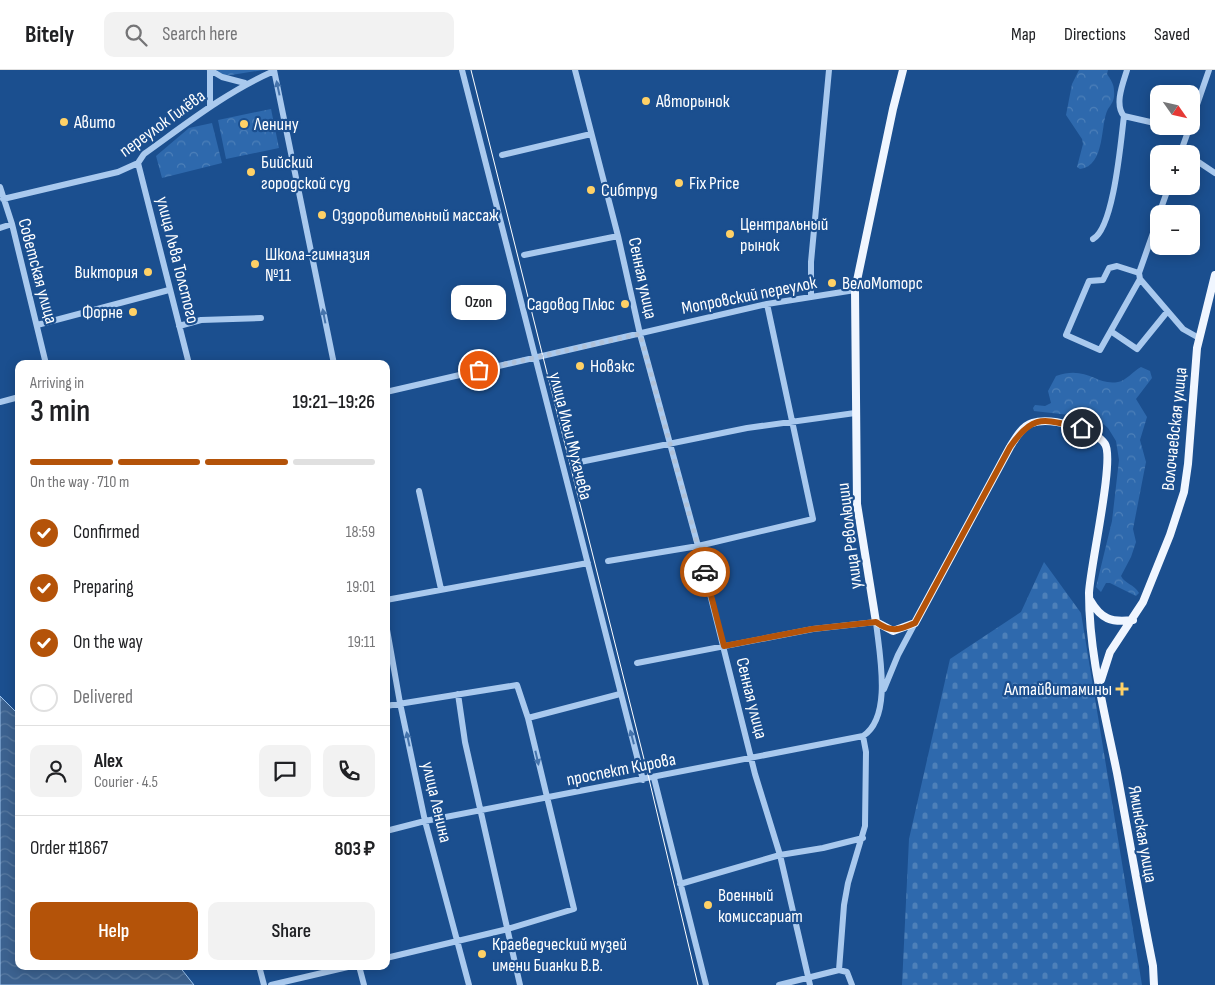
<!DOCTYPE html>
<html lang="en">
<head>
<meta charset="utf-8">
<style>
	:root { --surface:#fff; --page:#f2f2f2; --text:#202124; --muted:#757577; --line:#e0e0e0; --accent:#b45309 }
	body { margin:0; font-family:"Sofia Sans Condensed",sans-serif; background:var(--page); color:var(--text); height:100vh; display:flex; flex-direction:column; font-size:19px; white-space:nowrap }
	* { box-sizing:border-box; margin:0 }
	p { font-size:16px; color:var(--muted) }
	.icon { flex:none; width:28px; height:28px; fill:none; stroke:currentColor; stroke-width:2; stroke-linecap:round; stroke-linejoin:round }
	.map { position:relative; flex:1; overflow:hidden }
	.details { position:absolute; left:15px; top:290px; width:375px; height:610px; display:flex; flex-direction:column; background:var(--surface); border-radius:10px; box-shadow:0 2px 12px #0003 }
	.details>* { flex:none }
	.needle { width:32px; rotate:124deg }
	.controls { position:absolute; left:1150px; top:15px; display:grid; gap:10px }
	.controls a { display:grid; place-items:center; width:50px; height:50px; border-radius:10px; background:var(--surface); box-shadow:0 2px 12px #0003; font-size:25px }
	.pin { position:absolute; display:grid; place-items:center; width:42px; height:42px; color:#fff; margin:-21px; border:2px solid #fff; border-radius:50%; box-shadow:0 1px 5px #0007 }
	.courier { position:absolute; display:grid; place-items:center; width:50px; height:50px; margin:-25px; border:4px solid #b45309; border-radius:50%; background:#fff; color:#222; box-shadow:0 1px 6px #0007 }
	.bubble { position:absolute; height:35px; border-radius:10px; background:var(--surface); box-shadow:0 2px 12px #0003; font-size:16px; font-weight:600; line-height:35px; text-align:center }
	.headline em { font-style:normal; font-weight:600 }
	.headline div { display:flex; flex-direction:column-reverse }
	.headline { display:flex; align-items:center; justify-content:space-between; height:85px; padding:0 15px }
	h1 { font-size:32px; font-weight:600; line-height:38px }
	.bar { display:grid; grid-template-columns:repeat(4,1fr); gap:8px 5px; align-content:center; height:60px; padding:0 15px }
	.bar i { height:6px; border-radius:4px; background:var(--line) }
	.bar .on { background:var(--accent) }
	.bar p { grid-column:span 4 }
	.line { display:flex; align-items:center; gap:12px; padding:0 15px; border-top:1px solid var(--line) }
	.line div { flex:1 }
	.round { display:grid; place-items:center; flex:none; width:52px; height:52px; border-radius:10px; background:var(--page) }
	ol { padding:0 15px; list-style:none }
	li { display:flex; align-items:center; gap:15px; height:55px }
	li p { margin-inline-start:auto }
	li .icon { padding:5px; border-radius:50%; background:var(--accent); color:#fff; stroke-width:4 }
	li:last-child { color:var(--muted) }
	li i { width:28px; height:28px; border:2px solid var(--line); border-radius:50% }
	.primary-button { display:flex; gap:10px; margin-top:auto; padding:10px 15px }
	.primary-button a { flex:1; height:58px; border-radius:10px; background:var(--accent); color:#fff; font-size:20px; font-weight:600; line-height:58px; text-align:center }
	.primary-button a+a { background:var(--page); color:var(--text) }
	header { display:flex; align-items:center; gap:30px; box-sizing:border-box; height:70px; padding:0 25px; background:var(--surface); border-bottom:1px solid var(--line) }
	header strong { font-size:24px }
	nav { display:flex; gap:28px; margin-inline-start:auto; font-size:18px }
	.search { width:350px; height:45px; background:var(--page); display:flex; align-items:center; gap:12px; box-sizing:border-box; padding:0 18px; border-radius:10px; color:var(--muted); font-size:19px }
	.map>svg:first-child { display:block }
	.forest { fill:url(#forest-crowns) }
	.cemetery { fill:url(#cemetery-stones) }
	.water { fill:url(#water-waves); stroke:#9cc4f0 }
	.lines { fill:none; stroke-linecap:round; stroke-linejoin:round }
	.minor { stroke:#a9c9ee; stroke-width:6 }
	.major { stroke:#f0f6ff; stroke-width:8 }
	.tram { stroke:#fff; stroke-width:1 }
	.oneway { fill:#4674ac }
	.done { stroke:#afc1d8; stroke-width:5; stroke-dasharray:0 9 }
	.route { stroke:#b45309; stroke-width:6 }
	.poi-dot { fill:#ffd166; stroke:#1b4f8f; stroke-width:2 }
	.labels { text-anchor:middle; stroke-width:4.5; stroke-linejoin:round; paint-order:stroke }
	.poi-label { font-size:18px; fill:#fff; stroke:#1b4f8f; text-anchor:start }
	.street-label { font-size:18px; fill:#fff; stroke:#1b4f8f }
</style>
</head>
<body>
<header>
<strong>Bitely</strong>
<div class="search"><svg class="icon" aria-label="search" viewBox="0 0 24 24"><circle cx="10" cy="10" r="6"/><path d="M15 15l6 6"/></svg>Search here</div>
<nav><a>Map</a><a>Directions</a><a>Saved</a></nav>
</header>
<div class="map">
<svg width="1215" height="915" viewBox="0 0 1215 915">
	<defs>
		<pattern id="forest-crowns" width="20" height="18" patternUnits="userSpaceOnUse" patternTransform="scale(1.25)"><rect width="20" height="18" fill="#2e69ad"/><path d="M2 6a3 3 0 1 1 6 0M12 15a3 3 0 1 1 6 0" fill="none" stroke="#4d80b9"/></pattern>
		<pattern id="cemetery-stones" width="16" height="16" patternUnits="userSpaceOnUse" patternTransform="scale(1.25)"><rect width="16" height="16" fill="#2e69ad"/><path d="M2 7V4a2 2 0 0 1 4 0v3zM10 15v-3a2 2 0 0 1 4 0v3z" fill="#4d80b9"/></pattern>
		<pattern id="water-waves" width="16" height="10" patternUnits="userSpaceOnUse" patternTransform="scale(1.25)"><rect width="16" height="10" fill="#3c6290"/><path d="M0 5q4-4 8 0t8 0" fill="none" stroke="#597aa1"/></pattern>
	</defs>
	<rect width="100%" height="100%" fill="#1b4f8f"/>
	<path class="forest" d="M216,0h47l-38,6z
		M1079,0h29l-1,4c4,6 7,10 7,17 1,9 -2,12 -6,18 -8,14 -2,57 -28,60l-3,-2 6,-23 -1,-5 -16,-24 6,-31z
		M271,39l8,39 -53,11 -8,-39z
		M212,53l10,40 -60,15 -6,-22 33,-28z
		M1141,297l9,4 2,7 -16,21 11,18 -7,23 6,22 -13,67 3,13 -5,15 -10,19c4,8 13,8 18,17l-3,3 -26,-13h-4l-5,9 -5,-5 16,-66 7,-61 -3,-19 -8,-13 -7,-6 -14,-5 -53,-6 -1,-3 2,-3 10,1 6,-3 -3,-12 8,-15c31,-11 40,10 62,6 8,-1 15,-11 23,-15z"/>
	<path class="cemetery" d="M1044,492l37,51 61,372h-240l7,-146 41,-180 71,-47z"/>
	<path class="water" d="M0,626l19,19v251h160l15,19h-194z"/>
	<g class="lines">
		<path class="minor" d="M210,0l12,7 23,6
			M274,0l60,294
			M462,0l181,710
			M575,0l43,166 22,98 58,212 57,228 25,81 30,130
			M1127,0c-4,13 -13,35 -3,46l35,8
			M210,36v-36
			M1191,52l18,-52
			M1168,56l20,5
			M1180,84l10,-28
			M502,85l89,-21
			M1191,87l24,16
			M138,93l51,201
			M0,117l12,37 34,140
			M3,129l115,-27 20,-9 6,-9c42,-30 82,-62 130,-83
			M1159,144l10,-28
			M1159,146l-20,57 1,6 43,50 16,9
			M0,158l12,-4
			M1093,169c21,-11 28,-100 31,-123
			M524,185l94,-19
			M1139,203l-22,-7 -8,2 -6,12 -14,1 -23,54 34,15 40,-71
			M811,227v-35l18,-192
			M37,255l132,-35
			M179,256l22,-6 60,-2
			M1112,262l25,17 30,-37
			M386,322l381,-88 88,-14
			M0,332l19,-5
			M575,393l172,-35 108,-15
			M419,421l22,98
			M608,491l90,-15 115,-27 -46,-215
			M386,530l202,-37
			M386,554l14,79 25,118 44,164
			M884,619l14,-34 17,-32
			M458,624l7,48 55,243
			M386,636l131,-21 11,33 46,191 -66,20 -122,29
			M528,648l92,-24
			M654,708l52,207
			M386,761l39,-10 438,-85c30,-19 16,-84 13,-114l-63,7 -176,34
			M680,814l100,-29 43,-7 40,-10
			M259,896l5,19
			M359,896l5,19
			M271,915l81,-19
			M779,915l60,-15
			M852,915l-5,-13 -8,-2 5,-65 4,-22 17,-57 1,-74 -3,-16"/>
		<path class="major" d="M903,0l-10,39 -38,181 2,214 19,118 17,9 22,-8 95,-176c5,-8 12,-21 22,-24 18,-6 62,5 73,21 10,15 -15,123 -16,149 0,61 16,121 28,180 12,64 23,129 36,193l1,19
			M1090,530c11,19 21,23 43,20
			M1101,610l9,-28 33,-50 27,-67 14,-43 4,-28 9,-116 18,-73"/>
		<path class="tram" d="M471,0l178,709 49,206"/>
	</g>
	<defs><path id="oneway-solid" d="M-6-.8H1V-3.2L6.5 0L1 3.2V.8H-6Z" transform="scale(1.25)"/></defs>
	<g class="oneway">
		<use href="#oneway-solid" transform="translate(278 18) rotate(-102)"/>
		<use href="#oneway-solid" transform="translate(324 246) rotate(-101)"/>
		<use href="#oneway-solid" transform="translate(632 667) rotate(-105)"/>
		<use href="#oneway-solid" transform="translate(408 669) rotate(-102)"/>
		<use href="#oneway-solid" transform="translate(537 688) rotate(77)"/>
	</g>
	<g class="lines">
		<path class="done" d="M479,300l161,-36 65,238"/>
		<path class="route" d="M705,502l19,74 88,-17 64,-7c15,11 23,8 39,1l95,-176c24,-35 34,-27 72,-19"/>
	</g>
	<g class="poi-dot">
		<circle cx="646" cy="31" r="5"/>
		<circle cx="64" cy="52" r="5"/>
		<circle cx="244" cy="54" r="5"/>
		<circle cx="251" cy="102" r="5"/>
		<circle cx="679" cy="113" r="5"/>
		<circle cx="591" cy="120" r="5"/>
		<circle cx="322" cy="145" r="5"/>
		<circle cx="730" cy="164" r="5"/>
		<circle cx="255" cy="194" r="5"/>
		<circle cx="148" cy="202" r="5"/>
		<circle cx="832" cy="213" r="5"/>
		<circle cx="625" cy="234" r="5"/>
		<circle cx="133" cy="242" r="5"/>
		<circle cx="580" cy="296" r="5"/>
		<path d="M1119.5 611.5h5v5h5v5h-5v5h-5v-5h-5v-5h5z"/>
		<circle cx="708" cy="835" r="5"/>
		<circle cx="482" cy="884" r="5"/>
	</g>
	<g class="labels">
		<g class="poi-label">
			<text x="656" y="37">Авторынок</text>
			<text x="74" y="58">Авито</text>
			<text x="254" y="60">Ленину</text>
			<text x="261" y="98">Бийский<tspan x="261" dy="21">городской суд</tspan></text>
			<text x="689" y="119">Fix Price</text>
			<text x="601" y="126">Сибтруд</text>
			<text x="332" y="151">Оздоровительный массаж</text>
			<text x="740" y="160">Центральный<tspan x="740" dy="21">рынок</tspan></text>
			<text x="265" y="190">Школа-гимназия<tspan x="265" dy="21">№11</tspan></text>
			<text x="138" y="208" text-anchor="end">Виктория</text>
			<text x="842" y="219">ВелоМоторс</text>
			<text x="615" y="240" text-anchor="end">Садовод Плюс</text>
			<text x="123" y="248" text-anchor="end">Форне</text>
			<text x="590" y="302">Новэкс</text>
			<text x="1112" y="625" text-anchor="end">Алтайвитамины</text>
			<text x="718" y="831">Военный<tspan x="718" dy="21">комиссариат</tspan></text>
			<text x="492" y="880">Краеведческий музей<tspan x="492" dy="21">имени Бианки В.В.</tspan></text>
		</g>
		<g class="street-label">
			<text transform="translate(162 53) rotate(-36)" y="6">переулок Гилёва</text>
			<text transform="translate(178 190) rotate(76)" y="6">улица Льва Толстого</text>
			<text transform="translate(38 201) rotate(75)" y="6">Советская улица</text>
			<text transform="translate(643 208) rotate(78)" y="6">Сенная улица</text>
			<text transform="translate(749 225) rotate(-11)" y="6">Мопровский переулок</text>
			<text transform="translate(1174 359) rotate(-84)" y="6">Волочаевская улица</text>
			<text transform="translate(571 366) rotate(76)" y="6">улица Ильи Мухачева</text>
			<text transform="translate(849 466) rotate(-97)" y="6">улица Революции</text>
			<text transform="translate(752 628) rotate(76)" y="6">Сенная улица</text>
			<text transform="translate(621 699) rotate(-11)" y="6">проспект Кирова</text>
			<text transform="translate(437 732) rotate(77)" y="6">улица Ленина</text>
			<text transform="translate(1143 764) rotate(80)" y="6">Яминская улица</text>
		</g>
	</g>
</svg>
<div class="controls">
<a><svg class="needle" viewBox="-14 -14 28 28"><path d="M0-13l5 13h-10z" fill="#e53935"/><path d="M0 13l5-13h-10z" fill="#757577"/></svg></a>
<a>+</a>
<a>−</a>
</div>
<div class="pin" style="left:479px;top:300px;background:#ea580c"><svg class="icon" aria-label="bag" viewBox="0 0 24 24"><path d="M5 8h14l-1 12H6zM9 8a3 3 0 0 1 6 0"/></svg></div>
<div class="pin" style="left:1082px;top:358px;background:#1f2937"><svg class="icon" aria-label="home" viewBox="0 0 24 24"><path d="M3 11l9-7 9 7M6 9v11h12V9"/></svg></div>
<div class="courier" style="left:705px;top:502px"><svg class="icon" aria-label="car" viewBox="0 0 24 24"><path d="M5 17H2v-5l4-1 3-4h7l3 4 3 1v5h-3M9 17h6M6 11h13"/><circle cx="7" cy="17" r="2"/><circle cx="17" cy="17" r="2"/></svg></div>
<div class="bubble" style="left:451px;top:215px;width:55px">Ozon</div>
<section class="details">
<div class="headline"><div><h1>3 min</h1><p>Arriving in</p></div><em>19:21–19:26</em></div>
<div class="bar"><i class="on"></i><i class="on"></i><i class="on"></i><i></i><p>On the way · 710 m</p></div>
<ol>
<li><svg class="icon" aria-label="check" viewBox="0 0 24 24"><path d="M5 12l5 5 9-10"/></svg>Confirmed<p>18:59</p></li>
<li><svg class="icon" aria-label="check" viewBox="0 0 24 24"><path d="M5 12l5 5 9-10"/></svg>Preparing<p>19:01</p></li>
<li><svg class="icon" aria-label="check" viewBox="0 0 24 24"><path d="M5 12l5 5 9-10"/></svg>On the way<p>19:11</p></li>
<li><i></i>Delivered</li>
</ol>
<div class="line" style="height:90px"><a class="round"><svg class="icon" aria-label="person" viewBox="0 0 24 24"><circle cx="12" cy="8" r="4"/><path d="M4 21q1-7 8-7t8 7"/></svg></a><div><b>Alex</b><p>Courier · 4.5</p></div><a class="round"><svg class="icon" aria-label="chat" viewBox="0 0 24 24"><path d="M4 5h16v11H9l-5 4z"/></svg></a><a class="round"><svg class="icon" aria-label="phone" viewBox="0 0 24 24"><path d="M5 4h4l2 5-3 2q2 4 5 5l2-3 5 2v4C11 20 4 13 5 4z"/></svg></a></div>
<div class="line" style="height:65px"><div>Order #1867</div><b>803 ₽</b></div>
<div class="primary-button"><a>Help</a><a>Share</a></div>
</section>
</div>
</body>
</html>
